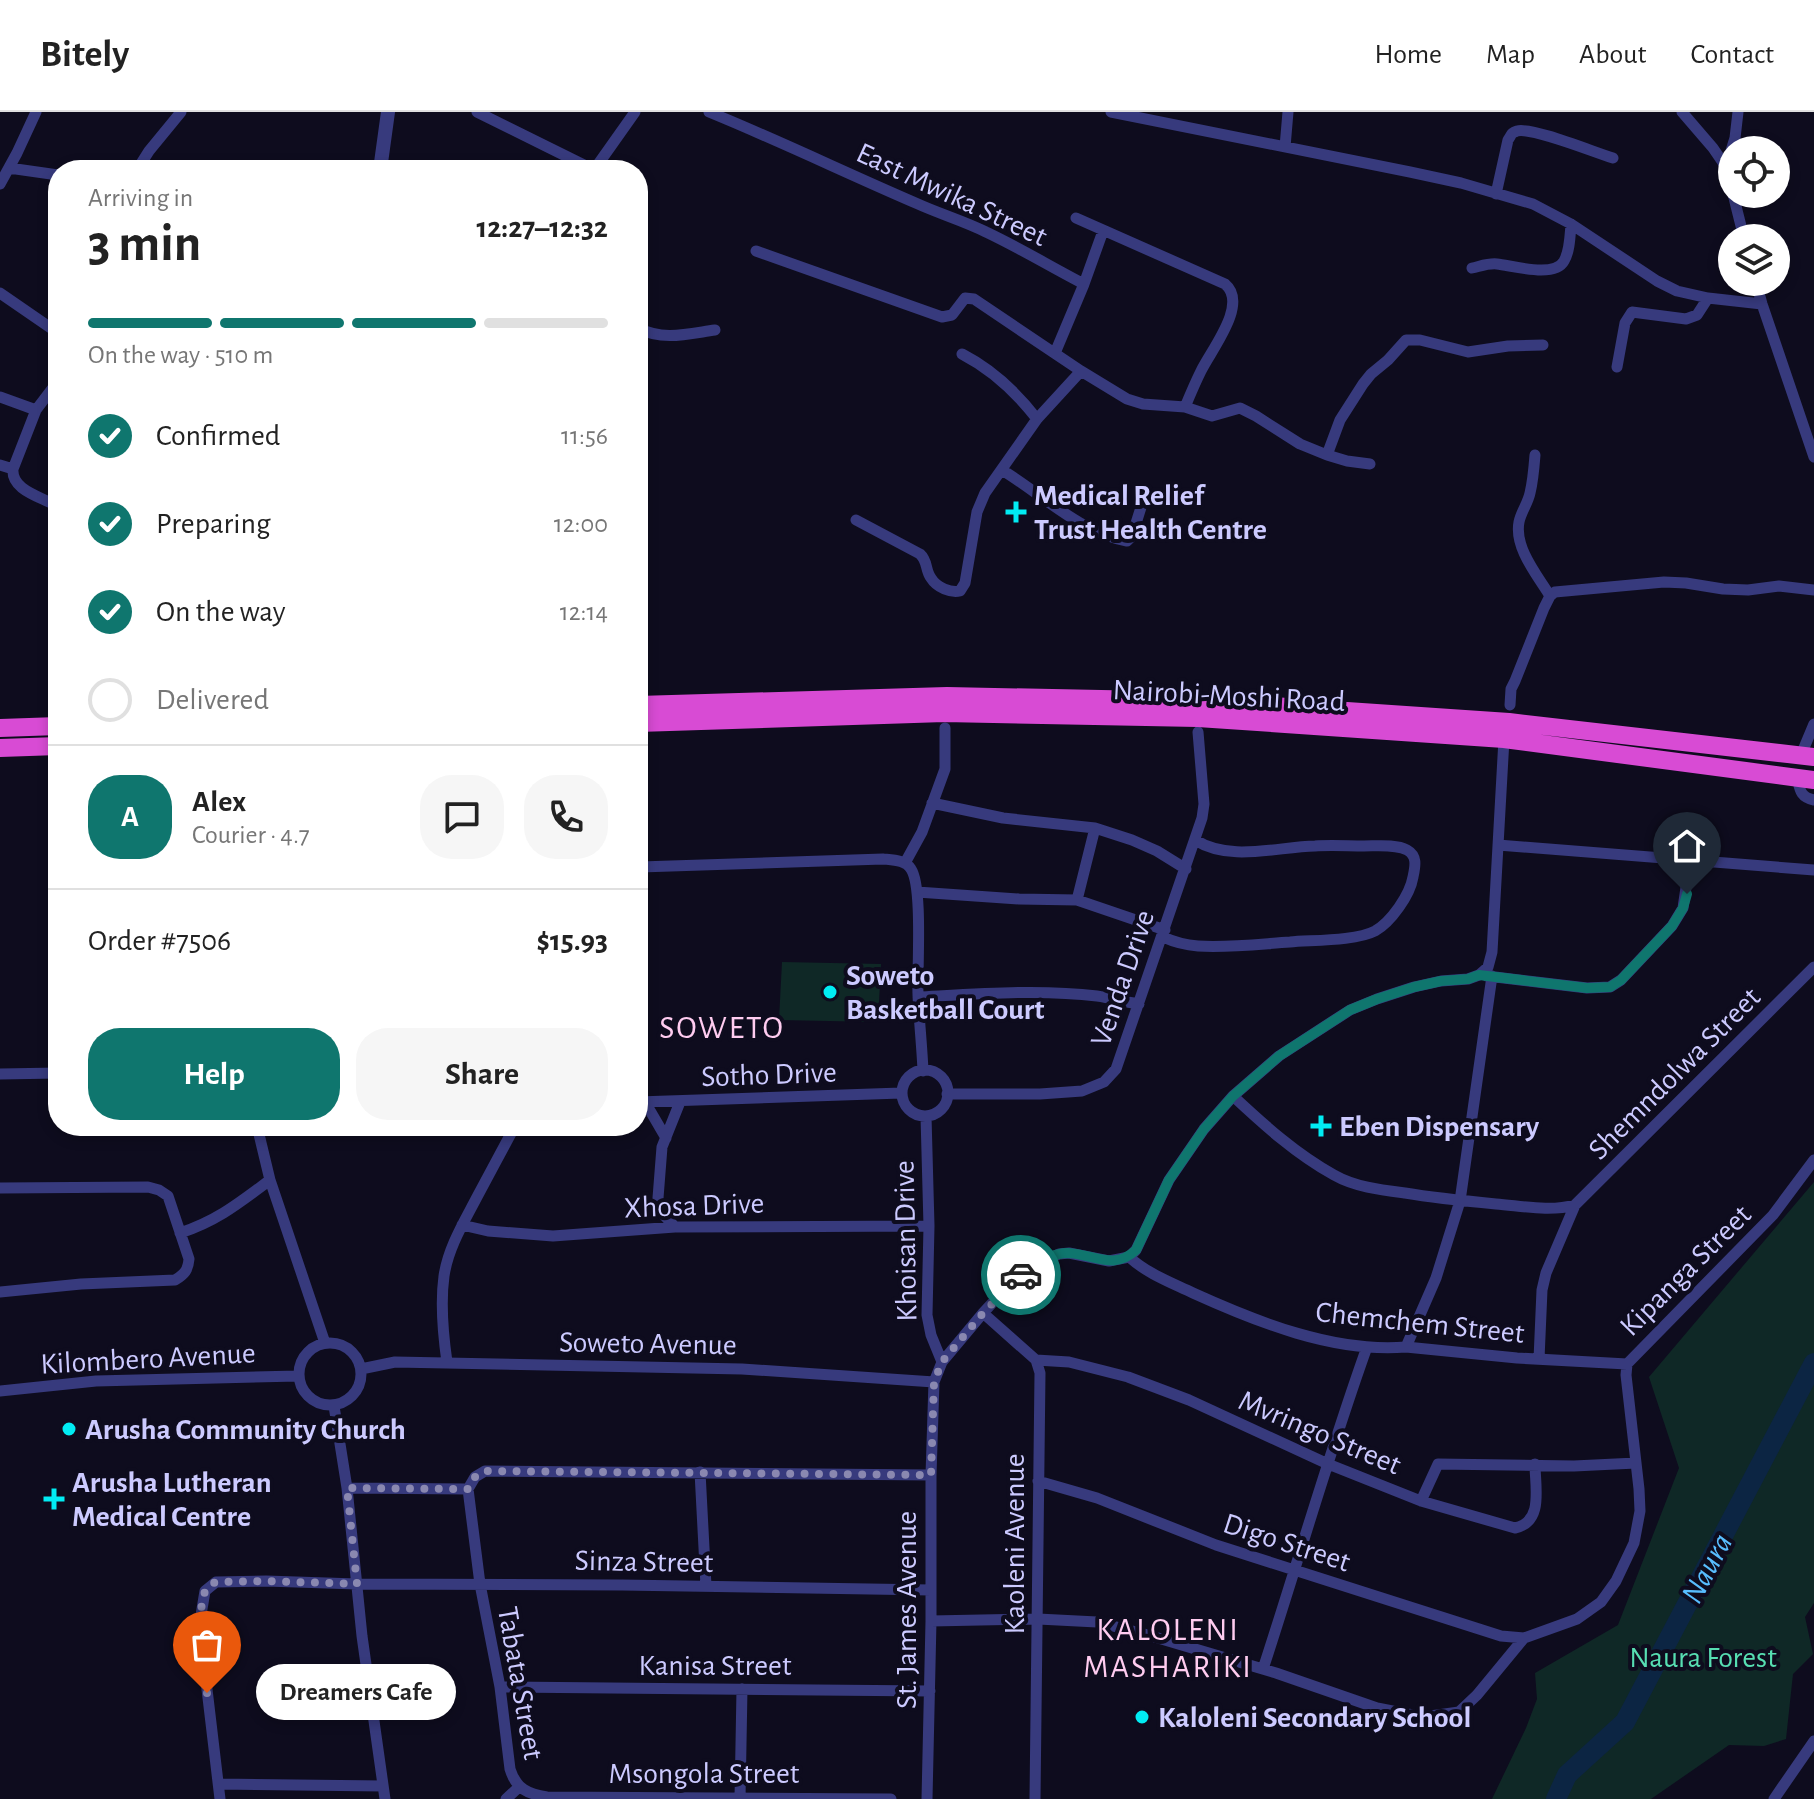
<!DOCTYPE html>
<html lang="en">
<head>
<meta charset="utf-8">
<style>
	:root { --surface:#fff; --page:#f6f6f6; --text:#222; --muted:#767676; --line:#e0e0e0; --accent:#0f766e }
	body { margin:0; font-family:"Alegreya Sans",sans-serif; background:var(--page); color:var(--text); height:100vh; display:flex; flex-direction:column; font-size:30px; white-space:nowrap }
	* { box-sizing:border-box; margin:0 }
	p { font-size:26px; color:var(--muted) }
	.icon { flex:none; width:44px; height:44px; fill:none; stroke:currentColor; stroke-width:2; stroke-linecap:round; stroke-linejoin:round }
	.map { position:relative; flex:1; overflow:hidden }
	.sheet { position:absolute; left:48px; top:48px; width:600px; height:976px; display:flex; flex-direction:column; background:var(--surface); border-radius:32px; box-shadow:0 4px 12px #0003 }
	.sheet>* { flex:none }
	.buttons { position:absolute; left:1718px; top:24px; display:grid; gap:16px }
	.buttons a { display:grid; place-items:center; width:72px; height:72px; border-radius:50%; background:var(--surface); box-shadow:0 4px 12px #0003; font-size:40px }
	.pin { position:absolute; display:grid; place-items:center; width:68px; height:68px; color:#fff; margin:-82px -34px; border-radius:50% 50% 50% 0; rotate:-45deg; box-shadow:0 0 8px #0007 }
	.pin .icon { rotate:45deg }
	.courier { position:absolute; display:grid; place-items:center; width:80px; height:80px; margin:-40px; border:6px solid #0f766e; border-radius:50%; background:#fff; color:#222; box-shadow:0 2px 10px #0007 }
	.bubble { position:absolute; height:56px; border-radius:28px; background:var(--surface); box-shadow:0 4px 12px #0003; font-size:26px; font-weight:700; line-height:56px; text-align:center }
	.headline em { font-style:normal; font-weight:700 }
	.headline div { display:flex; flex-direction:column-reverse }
	.headline { display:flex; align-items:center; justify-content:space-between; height:136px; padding:0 40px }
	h1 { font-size:52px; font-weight:700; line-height:60px }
	.bar { display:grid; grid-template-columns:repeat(4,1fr); gap:12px 8px; align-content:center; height:96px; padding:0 40px }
	.bar i { height:10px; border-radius:6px; background:var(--line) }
	.bar .current { background:var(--accent) }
	.bar p { grid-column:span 4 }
	.line { display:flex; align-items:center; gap:20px; padding:0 40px; border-top:2px solid var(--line) }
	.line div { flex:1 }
	.round { display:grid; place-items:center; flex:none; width:84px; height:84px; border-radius:32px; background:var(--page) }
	ol { padding:0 40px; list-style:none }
	li { display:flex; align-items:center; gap:24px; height:88px }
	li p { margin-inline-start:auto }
	li .icon { padding:8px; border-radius:50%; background:var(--accent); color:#fff; stroke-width:4 }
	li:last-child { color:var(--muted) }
	li i { width:44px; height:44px; border:4px solid var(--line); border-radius:50% }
	.button { display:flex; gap:16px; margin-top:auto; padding:16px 40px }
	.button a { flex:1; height:92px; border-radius:32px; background:var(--accent); color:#fff; font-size:32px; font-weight:700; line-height:92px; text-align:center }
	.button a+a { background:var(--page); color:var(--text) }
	header { display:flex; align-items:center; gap:48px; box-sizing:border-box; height:112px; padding:0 40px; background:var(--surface); border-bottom:2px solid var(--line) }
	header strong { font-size:38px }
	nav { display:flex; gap:44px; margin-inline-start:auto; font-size:28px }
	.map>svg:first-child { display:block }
	.green { fill:#0f2826 }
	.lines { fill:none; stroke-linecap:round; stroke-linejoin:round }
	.river { stroke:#0c2543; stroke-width:20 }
	.minor { stroke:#373a7d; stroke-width:11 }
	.tertiary { stroke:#373a7d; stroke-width:14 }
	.trunk { stroke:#d84bd4; stroke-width:18 }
	.done { stroke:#8a88b0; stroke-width:8; stroke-dasharray:0 14.4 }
	.route { stroke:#0f766e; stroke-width:10 }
	.poi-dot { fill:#01ecf3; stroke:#0e0c1e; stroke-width:3 }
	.labels { text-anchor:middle; stroke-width:8; stroke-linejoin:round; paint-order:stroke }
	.street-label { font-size:30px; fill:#cccaff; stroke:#0e0c1e }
	.poi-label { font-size:30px; font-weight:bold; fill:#cccaff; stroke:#0e0c1e; text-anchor:start }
	.park-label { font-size:30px; fill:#57deb2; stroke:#0e0c1e }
	.neighbourhood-label { font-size:32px; letter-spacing:2px; fill:#ffccf0; stroke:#0e0c1e }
	.water-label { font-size:32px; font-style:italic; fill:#58bdfe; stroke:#0e0c1e }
</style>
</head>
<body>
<header>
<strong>Bitely</strong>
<nav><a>Home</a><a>Map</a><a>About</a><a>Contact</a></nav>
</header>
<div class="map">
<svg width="1814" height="1687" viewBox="0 0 1814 1687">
	<rect width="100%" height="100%" fill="#0e0c1e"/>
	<path class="green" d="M782,850l99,2 -3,58 -99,-2z
		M1814,1070v421l-9,14 8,37 -20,20 -7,65 -22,7 -35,-1 -78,54h-159l34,-71 11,-29 -2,-26 83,-48 61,-157 -30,-91z"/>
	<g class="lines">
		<path class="river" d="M1556,1687l11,-24 58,-53 189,-359"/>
		<path class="minor" d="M477,0l117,58 41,-58
			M709,0c71,29 139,62 209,92 22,10 46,17 68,28 34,16 65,35 98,52
			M1111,0l299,60 51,11 72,21 38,20 86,57 20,10 31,7 54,6
			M1682,0l31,36 13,19 6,25
			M1285,35l3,-35
			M1726,55l9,-29 3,-26
			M9,56l49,7
			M137,58l12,-19 32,-39
			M0,72l17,-31 19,-41
			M1496,82l12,-54c4,-6 3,-7 9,-9 16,-4 76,21 96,27
			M1733,82l11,44
			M1076,106l149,66c24,20 -14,66 -24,87 -6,12 -11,24 -16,36
			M756,139l186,66 10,-2 13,-17 9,1 107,72 46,28 16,5 42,3 27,9 28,-8 16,8 44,28 27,11 13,-35 23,-36 8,-10 17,-14 18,-20h14l48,12 40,-6 35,-1
			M1472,156c9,-2 17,-5 25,-4 17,2 58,14 67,-3 6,-10 6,-26 7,-37
			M1756,170l6,22 52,153
			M0,181l58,40
			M638,216c25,13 49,6 77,2
			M1055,241l29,-69 19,-53
			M962,242c29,15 55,39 75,65
			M1617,255l8,-44 7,-11 54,7 11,-4 11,-17
			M58,269l-22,29 -23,59c-2,22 30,28 45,38
			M0,285l36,13
			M1327,343l20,6 23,3
			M1535,343c-1,13 -2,26 -5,38 -2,10 -9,19 -11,29 -5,26 19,54 31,74
			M0,353l13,4
			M1002,358c41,25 77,62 125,71l5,-5 11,-35
			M856,408l64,34c8,7 5,16 11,24 6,10 20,15 29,13l5,-8 12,-71 8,-19 52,-74 44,-48
			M1510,593l1,-16 4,-8 29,-73 6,-12 5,-4 109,-10 22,1 37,6 25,1 31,-4 35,4
			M1801,643l13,-31
			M1797,665c3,13 3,20 17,23
			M932,691l71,15 92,10 37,12 25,11 29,18
			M1498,733l316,25
			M638,741l2,14 -2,8
			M905,751l17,-31 23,-63v-41
			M640,755l243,-8c10,1 23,1 28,10 12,18 6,101 7,126 1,25 4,51 5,76
			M917,780l102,7 58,1 88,30
			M1077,788l18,-72
			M1163,825c11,5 22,8 35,9 30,2 62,-2 92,-4 22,-2 66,-1 85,-11 16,-9 35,-36 38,-54 2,-10 5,-21 -6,-27 -11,-6 -30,-4 -43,-4 -16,0 -33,-1 -49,0 -39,1 -85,16 -120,-6
			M1487,864l100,12 23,-1 11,-7 51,-54 11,-18 7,-48
			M918,885c57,-3 122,-8 179,-1 14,2 28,6 42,8
			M902 981a23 23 0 1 1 46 0a23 23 0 1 1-46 0Z
			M0,962l58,-1
			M947,982h93l42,-3 22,-9 12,-13 86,-251 2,-14 -6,-72
			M1233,984c31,29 63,58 101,79 21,12 47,15 71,18 30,5 60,8 91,11 26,2 54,8 79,1l239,-238
			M638,990l263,-9
			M645,990l21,36
			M926,1004l3,110 -2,89 4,20 11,27
			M257,1014l13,54 55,163
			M0,1076l148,-1 11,3 9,6 21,63c-1,11 -4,15 -14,21l-94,4 -81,8
			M462,1113l26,6 65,5 122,-9 254,-1
			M675,1115l-14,-15 -3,-14 4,-51 18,-45
			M180,1121c37,-12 59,-30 90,-53
			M1129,1145c19,17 41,25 64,36 64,29 141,60 213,54l111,11 110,6
			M983,1201l53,47 4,13 -5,426
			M299 1262a31 31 0 1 1 62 0a31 31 0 1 1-62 0Z
			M1406,1235l30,-69 24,-77 32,-225
			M1539,1247l3,-69 4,-17 29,-68
			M1036,1248l33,2 59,15 61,23 139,64 93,37 94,27c29,-6 20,-41 20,-64
			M447,1250c-4,-28 -7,-57 -3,-86 4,-28 20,-54 33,-79 13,-24 25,-47 38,-71
			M361,1257l34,-7 347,7 192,13
			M0,1279l96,-10 202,-5
			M334,1294l13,82 15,148 23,163
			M700,1360l6,114
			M1038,1369l59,17 119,47 285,91 23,2
			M347,1376l121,1
			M1421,1389l17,-37 136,2 62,-3
			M931,1509l107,-2 59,3 51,13 128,38 101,35 46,9 36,-5 18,-17 47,-57 53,-19 24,-17 15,-21 18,-38 6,-32 -1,-22 -13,-114 1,-11 146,-149 41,-55
			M1263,1557c35,-107 66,-216 104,-322
			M500,1575l430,4
			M219,1672l164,2
			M220,1687l-16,-135 -3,-49 4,-24 11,-9 50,-1 91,3 265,1 309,5
			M506,1687l13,-12
			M740,1687l2,-110
			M891,1687l-344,-2c-19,-3 -31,-8 -37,-28l-10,-82 -20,-103 -12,-95 7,-12 10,-6 446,4
			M927,1687l4,-178v-146l3,-93 8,-20 41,-49 24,-26 25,-21 27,-12 10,-1 40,8 20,-4 7,-7 33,-70 35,-51 29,-33 46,-40 71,-46 27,-11 37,-12 27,-6 27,-2 11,-4 9,-8 4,-15 12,-213
			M1774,1687l40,-58"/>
		<path class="tertiary" d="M380,58l8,-58"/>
		<path class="trunk" d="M638,593l309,-9 252,5 310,21 305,35
			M638,611l306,-10 254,5 306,21 310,41
			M0,616l58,-2
			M0,636l58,-2"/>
	</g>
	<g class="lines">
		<path class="done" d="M207,1581c-2,-21 -12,-86 -1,-103 3,-5 6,-6 10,-8l50,-1 91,3 -10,-96 121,1 7,-12 10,-6 446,4 3,-93 8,-20 41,-49 38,-38"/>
		<path class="route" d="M1021,1163c13,-11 29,-22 47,-22 25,1 46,18 68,-3l33,-70 35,-51 29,-33 46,-40 71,-46 27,-11 37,-12 27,-6 27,-2 11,-4 108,13 23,-1 11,-7 51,-54 11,-18 4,-14"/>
	</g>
	<g class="poi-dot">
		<path d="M1012 388h8v8h8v8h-8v8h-8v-8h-8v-8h8z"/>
		<circle cx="830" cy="880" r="8"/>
		<path d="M1317 1002h8v8h8v8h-8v8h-8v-8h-8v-8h8z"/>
		<circle cx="69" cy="1317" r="8"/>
		<path d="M50 1375h8v8h8v8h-8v8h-8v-8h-8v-8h8z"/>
		<circle cx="1142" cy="1605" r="8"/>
	</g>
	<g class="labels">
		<g class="street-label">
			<text transform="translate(952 82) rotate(25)" y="10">East Mwika Street</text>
			<text transform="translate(1229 583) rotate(3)" y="10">Nairobi-Moshi Road</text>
			<text transform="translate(1122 866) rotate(-71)" y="10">Venda Drive</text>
			<text transform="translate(1674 961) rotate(-45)" y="10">Shemndolwa Street</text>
			<text transform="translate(769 962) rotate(-2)" y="10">Sotho Drive</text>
			<text transform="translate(694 1093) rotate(-2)" y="10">Xhosa Drive</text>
			<text transform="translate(905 1129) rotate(-91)" y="10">Khoisan Drive</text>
			<text transform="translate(1685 1158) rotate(-45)" y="10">Kipanga Street</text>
			<text transform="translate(1420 1210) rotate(6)" y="10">Chemchem Street</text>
			<text transform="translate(648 1231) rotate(1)" y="10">Soweto Avenue</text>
			<text transform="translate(148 1246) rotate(-3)" y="10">Kilombero Avenue</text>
			<text transform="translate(1320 1320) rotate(23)" y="10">Mvringo Street</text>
			<text transform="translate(1287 1430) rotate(18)" y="10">Digo Street</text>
			<text transform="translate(1014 1432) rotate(-90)" y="10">Kaoleni Avenue</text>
			<text transform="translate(644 1449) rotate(1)" y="10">Sinza Street</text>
			<text transform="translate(906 1498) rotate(-90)" y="10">St. James Avenue</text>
			<text x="715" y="1563">Kanisa Street</text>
			<text transform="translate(521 1571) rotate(80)" y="10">Tabata Street</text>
			<text x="704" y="1671">Msongola Street</text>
		</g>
		<g class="poi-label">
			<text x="1034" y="393">Medical Relief<tspan x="1034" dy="34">Trust Health Centre</tspan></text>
			<text x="846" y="873">Soweto<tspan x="846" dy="34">Basketball Court</tspan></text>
			<text x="1339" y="1024">Eben Dispensary</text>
			<text x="85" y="1327">Arusha Community Church</text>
			<text x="72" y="1380">Arusha Lutheran<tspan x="72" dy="34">Medical Centre</tspan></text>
			<text x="1158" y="1615">Kaloleni Secondary School</text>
		</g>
		<g class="park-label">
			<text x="1703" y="1555">Naura Forest</text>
		</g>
		<g class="neighbourhood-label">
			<text x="722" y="926">SOWETO</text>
			<text x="1168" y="1528">KALOLENI<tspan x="1168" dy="37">MASHARIKI</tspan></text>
		</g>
		<g class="water-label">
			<text transform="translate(1706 1456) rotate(-62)" y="11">Naura</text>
		</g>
	</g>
</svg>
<div class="buttons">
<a><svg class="icon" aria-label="locate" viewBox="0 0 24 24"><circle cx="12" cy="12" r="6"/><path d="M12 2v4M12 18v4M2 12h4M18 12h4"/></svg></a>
<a><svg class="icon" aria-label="layers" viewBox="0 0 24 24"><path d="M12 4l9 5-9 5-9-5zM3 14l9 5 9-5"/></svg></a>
</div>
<div class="pin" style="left:207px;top:1581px;background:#ea580c"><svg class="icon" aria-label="bag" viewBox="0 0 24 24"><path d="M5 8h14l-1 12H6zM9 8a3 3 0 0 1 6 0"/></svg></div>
<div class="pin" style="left:1687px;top:782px;background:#1f2937"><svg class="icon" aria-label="home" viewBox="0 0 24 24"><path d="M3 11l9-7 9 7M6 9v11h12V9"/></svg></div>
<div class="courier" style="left:1021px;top:1163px"><svg class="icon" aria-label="car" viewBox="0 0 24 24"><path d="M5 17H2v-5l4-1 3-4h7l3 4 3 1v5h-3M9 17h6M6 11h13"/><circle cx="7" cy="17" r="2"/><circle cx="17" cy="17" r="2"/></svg></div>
<div class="bubble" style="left:256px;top:1552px;width:200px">Dreamers Cafe</div>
<section class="sheet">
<div class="headline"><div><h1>3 min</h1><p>Arriving in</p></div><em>12:27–12:32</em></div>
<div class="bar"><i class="current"></i><i class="current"></i><i class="current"></i><i></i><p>On the way · 510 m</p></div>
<ol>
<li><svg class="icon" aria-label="check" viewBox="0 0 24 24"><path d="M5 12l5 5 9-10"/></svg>Confirmed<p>11:56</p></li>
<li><svg class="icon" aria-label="check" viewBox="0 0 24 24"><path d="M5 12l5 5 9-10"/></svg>Preparing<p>12:00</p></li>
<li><svg class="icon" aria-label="check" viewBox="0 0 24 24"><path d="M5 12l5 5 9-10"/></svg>On the way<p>12:14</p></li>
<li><i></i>Delivered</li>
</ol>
<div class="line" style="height:144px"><b class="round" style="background:var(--accent);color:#fff">A</b><div><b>Alex</b><p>Courier · 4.7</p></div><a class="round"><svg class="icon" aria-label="chat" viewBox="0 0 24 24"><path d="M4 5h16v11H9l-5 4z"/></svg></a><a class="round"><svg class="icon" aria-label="phone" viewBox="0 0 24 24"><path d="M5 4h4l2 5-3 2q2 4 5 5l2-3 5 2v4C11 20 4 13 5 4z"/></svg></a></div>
<div class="line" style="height:104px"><div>Order #7506</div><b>$15.93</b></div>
<div class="button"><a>Help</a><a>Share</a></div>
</section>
</div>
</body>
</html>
